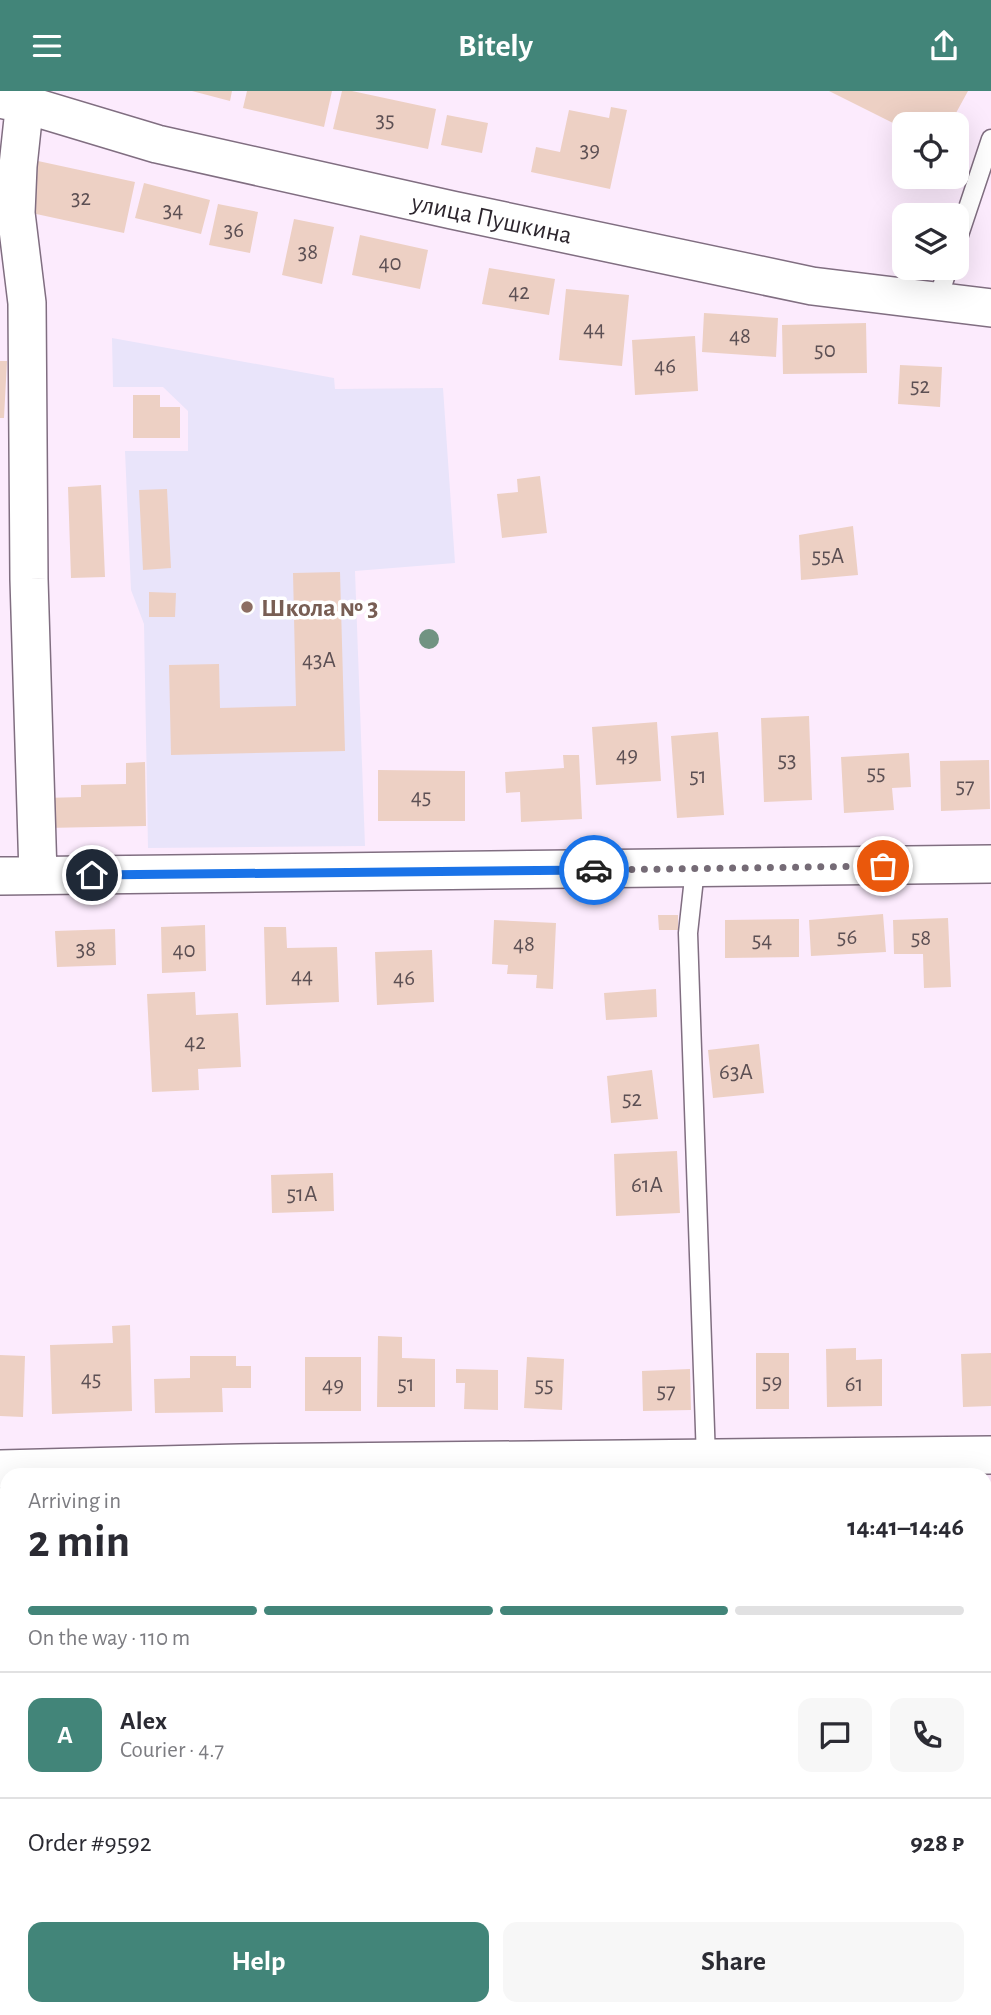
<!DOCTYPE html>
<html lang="en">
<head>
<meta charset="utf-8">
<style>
	:root { --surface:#fff; --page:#f7f7f7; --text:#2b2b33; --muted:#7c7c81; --line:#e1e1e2; --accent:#428579 }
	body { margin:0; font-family:"Alegreya Sans",sans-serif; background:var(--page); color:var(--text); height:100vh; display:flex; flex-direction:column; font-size:26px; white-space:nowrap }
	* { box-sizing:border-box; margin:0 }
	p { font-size:23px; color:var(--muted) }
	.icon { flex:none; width:38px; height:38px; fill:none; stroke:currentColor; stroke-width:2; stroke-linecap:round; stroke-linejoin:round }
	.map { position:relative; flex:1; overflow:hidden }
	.details { position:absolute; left:0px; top:1377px; width:992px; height:548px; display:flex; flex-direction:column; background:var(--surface); border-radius:21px 21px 0 0; box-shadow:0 7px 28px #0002 }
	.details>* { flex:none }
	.buttons { position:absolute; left:892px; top:21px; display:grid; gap:14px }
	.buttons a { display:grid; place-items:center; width:77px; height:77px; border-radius:14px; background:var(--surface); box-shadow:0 7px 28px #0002; font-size:35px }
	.pin { position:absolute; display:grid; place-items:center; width:60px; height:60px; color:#fff; margin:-30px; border:4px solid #fff; border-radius:50%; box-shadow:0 2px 7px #0007 }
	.courier { position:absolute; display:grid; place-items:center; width:70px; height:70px; margin:-35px; border:5px solid #1a73e8; border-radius:50%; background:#fff; color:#222; box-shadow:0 2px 9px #0007 }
	.summary em { font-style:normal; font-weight:700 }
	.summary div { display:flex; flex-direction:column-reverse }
	.summary { display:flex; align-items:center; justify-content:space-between; height:119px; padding:0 28px }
	h1 { font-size:46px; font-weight:700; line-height:52px }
	.bar { display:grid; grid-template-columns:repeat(4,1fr); gap:10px 7px; align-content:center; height:84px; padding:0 28px }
	.bar i { height:9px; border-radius:5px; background:var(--line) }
	.bar .active { background:var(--accent) }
	.bar p { grid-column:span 4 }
	.line { display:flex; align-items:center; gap:18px; padding:0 28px; border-top:2px solid var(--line) }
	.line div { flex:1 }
	.round { display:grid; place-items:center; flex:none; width:74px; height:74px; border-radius:14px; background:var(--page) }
	.action { display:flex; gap:14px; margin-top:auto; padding:14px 28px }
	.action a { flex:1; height:80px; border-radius:14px; background:var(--accent); color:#fff; font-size:28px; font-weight:700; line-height:80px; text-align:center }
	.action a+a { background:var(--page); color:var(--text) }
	header { display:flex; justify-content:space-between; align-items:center; height:91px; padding:0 28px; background:var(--accent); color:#fff; font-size:32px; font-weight:700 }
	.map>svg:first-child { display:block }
	.education { fill:#e9e4fa }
	.forest { fill:#85c392 }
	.building { fill:#edd0c4 }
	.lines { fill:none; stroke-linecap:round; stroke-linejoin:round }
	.service-casing { stroke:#806e81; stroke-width:21 }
	.minor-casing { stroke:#806e81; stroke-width:40 }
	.service { stroke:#fff; stroke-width:18 }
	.minor { stroke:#fff; stroke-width:37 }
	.tree { fill:#719382 }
	.done { stroke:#756b76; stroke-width:7; stroke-dasharray:0 12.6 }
	.route { stroke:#1a73e8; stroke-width:9 }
	.education-dot { fill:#8d6e63; stroke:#fff; stroke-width:2.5 }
	.labels { text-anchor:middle; stroke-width:7; stroke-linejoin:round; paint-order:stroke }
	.number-label { font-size:23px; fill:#5d5054 }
	.street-label { font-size:26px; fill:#2d262e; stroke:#fff }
	.education-label { font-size:26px; font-weight:bold; fill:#785e54; stroke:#fff; text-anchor:start }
</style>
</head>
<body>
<header><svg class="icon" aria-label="menu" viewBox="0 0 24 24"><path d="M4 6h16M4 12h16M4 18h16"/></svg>Bitely<svg class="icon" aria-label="share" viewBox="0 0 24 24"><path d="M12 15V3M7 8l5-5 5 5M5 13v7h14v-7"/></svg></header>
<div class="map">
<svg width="991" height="1924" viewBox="0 0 991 1924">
	<rect width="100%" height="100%" fill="#fcebfd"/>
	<path class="education" d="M112,247l222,40 1,11 108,-1 12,175 -100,8 10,275 -217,2 -4,-224 -13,-34 -6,-139h63v-40l-25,-24h-50z"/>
	<path class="forest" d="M198,1918h344v6h-347z"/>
	<path class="building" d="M192,0h40l-2,10z
		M247,0h85l-8,36 -81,-19z
		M342,0h10l84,18 -8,40 -95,-20z
		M829,0h139l-18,33h-45v5z
		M611,16l16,3 -17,79 -79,-17 5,-25 24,5 9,-42 40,8z
		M447,24l41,8 -6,30 -41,-8z
		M38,70l97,21 -11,51 -97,-21z
		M144,92l66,17 -9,34 -66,-16z
		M218,113l40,8 -8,41 -41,-8z
		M294,128l40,8 -12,57 -40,-9z
		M360,144l68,15 -8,39 -68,-14z
		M489,177l66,11 -6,36 -67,-11z
		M566,198l63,6 -7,71 -63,-6z
		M704,222l74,5 -2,39 -74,-5z
		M866,232l1,50 -84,1 -1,-49z
		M695,245l3,55 -63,4 -3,-55z
		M0,270h7l-3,57h-4z
		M900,274l42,2 -2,40 -42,-3z
		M133,304h27v12h20v31h-47z
		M540,385l7,57 -45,5 -5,-44 21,-2 -1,-13z
		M101,394l4,92 -34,1 -3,-91z
		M167,398l4,79 -28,2 -4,-80z
		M853,435l5,49 -57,5 -2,-45z
		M340,481l5,179 -174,4 -2,-90 50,-1 1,44 76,-2 -3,-133z
		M149,501l27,1 -1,24h-26z
		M809,625l3,84 -48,2 -3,-84z
		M657,631l4,59 -65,4 -4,-58z
		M718,641l6,83 -47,3 -6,-82z
		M909,662l2,34 -19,1 2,22 -50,3 -3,-56z
		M563,664h16l3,64 -61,3 -1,-30 -14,1 -1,-21 59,-4z
		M989,669l1,49 -49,2 -1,-50z
		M145,671l1,64 -100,2 -1,-30 36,-1v-12l45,-1v-21z
		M378,679l87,1v50h-87z
		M883,823l3,38 -75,4 -2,-36z
		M658,824h20v15h-19z
		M948,827l3,69 -27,1 -1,-34h-29l-1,-34z
		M799,828v38l-74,1v-38z
		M494,829l62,3 -3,66 -17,-1 1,-13 -30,-1 1,-9 -16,-1z
		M205,834l1,46 -44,2 -1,-46z
		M264,836h22l1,21 50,-1 2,55 -73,3z
		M115,838l1,36 -59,2 -2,-36z
		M432,859l2,52 -57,3 -2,-53z
		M656,898l1,28 -51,3 -2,-27z
		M195,901l1,23 42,-2 3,54 -43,2 1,21 -47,2 -5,-98z
		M759,953l5,49 -51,5 -5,-48z
		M652,979l6,49 -47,4 -4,-47z
		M677,1060l3,62 -64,3 -2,-62z
		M333,1082l1,38 -62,2 -1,-38z
		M130,1234l2,86 -80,3 -2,-69 63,-2 -1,-17z
		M378,1245l24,1v21l33,1v48h-58z
		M856,1257v12l26,-1v47l-55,1 -1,-58z
		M756,1262h33v56h-33z
		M991,1262v53l-28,1 -2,-53z
		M0,1264l25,1 -2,61 -23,-1z
		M190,1265h46v10h15v22h-29l1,24 -68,1 -1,-34 36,-1z
		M305,1266h56v54h-56z
		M527,1266l37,2 -2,51 -38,-2z
		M456,1278l42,1v40l-34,-1 1,-26h-9z
		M690,1278l1,41 -48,1 -1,-40z
		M0,1426h7v42h-7z
		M985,1432h6v27h-6z
		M988,1634h3v68h-6v-51l2,-2z
		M985,1837h6v65l-6,-1z
		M109,1918h65v6h-65z"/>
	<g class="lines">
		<defs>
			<path id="service" d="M957,150l34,-102
				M937,211l11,-34
				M695,778l-7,64 18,526
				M985,1622h6
				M693,1918l10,6
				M12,1924l1,-6"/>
			<path id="minor" d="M26,0l-8,75 -2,47 11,90 2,276 9,296
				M0,8l24,5 133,40 295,66 360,76 179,22
				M0,785l991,-12
				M0,1378l240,-6 751,-8"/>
		</defs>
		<use href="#service" class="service-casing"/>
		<use href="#minor" class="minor-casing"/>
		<use href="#service" class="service"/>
		<use href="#minor" class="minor"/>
	</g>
	<circle class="tree" cx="429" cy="548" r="10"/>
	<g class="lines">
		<path class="done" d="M594,779l289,-4"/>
		<path class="route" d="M92,784l502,-5"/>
	</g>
	<circle class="education-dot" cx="247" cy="516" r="7"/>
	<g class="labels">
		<g class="number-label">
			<text x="385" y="36">35</text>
			<text x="590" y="66">39</text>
			<text x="81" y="114">32</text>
			<text x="173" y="126">34</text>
			<text x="234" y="146">36</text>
			<text x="308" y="168">38</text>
			<text x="390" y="179">40</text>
			<text x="519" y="208">42</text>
			<text x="594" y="245">44</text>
			<text x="740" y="252">48</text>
			<text x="825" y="266">50</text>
			<text x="665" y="282">46</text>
			<text x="920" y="302">52</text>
			<text x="828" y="472">55А</text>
			<text x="319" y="576">43А</text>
			<text x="627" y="671">49</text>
			<text x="787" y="676">53</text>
			<text x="876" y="689">55</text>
			<text x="698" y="692">51</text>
			<text x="965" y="702">57</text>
			<text x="421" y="713">45</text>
			<text x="847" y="853">56</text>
			<text x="921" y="854">58</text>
			<text x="762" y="856">54</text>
			<text x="524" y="860">48</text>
			<text x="86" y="865">38</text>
			<text x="184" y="866">40</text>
			<text x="302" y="892">44</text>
			<text x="404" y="894">46</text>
			<text x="195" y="958">42</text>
			<text x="736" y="988">63А</text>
			<text x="632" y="1015">52</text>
			<text x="647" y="1101">61А</text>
			<text x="302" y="1110">51А</text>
			<text x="91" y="1295">45</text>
			<text x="772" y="1298">59</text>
			<text x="406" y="1300">51</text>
			<text x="854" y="1300">61</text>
			<text x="333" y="1301">49</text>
			<text x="544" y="1301">55</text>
			<text x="666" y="1307">57</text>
		</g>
		<g class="street-label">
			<text transform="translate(492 127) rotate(12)" y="9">улица Пушкина</text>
		</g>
		<g class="education-label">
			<text x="261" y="525">Школа № 3</text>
		</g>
	</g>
</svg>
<div class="buttons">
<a><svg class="icon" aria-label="locate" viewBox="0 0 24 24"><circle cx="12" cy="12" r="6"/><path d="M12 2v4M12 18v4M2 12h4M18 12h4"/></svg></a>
<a><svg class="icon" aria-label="layers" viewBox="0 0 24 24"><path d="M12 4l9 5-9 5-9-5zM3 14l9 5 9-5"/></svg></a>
</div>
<div class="pin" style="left:883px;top:775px;background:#ea580c"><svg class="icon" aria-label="bag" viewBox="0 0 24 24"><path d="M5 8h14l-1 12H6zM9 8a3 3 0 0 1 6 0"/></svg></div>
<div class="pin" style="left:92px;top:784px;background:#1f2937"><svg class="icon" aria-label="home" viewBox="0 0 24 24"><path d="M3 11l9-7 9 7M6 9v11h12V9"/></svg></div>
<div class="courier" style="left:594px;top:779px"><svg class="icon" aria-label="car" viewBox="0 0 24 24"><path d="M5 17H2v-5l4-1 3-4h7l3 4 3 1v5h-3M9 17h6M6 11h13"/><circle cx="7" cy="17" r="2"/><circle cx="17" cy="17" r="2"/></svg></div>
<section class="details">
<div class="summary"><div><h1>2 min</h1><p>Arriving in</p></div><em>14:41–14:46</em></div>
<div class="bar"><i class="active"></i><i class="active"></i><i class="active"></i><i></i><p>On the way · 110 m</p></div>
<div class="line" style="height:126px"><b class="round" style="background:var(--accent);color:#fff">A</b><div><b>Alex</b><p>Courier · 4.7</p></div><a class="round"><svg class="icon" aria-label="chat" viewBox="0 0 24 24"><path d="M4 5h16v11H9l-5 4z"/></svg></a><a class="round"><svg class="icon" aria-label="phone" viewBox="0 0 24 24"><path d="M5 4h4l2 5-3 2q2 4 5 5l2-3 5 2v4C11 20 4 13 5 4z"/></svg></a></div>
<div class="line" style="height:91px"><div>Order #9592</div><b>928 ₽</b></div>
<div class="action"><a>Help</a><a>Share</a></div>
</section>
</div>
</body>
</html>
